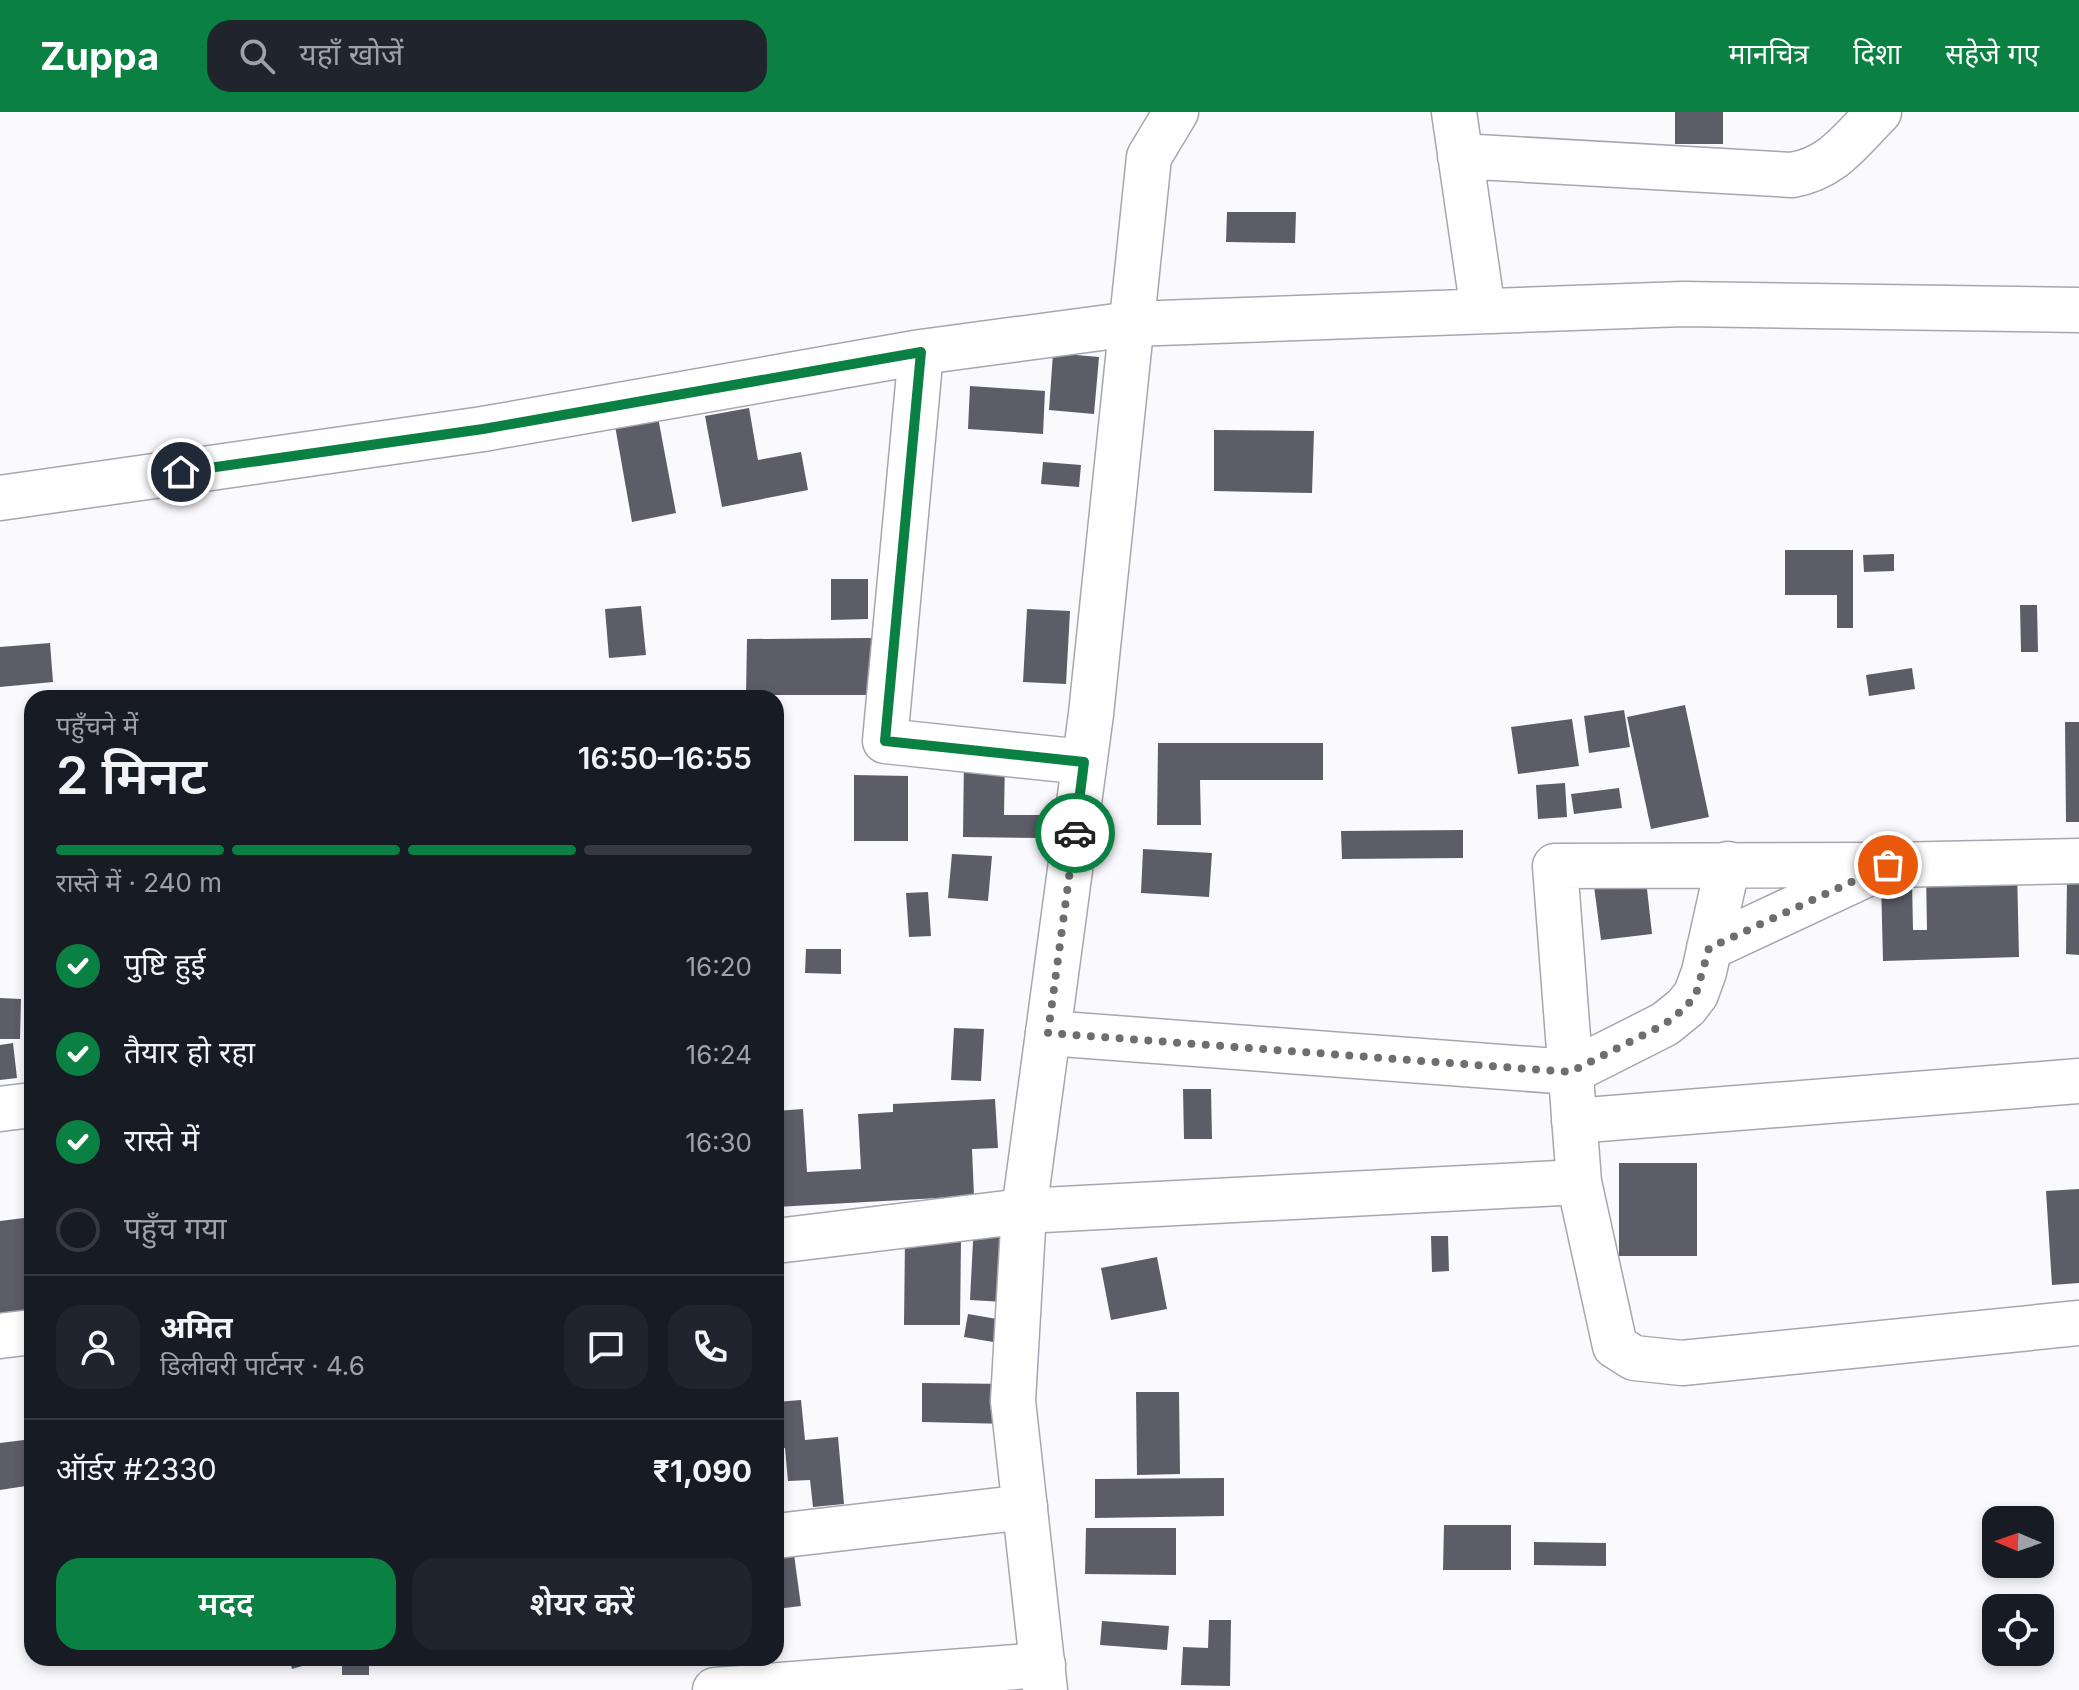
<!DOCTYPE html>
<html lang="hi">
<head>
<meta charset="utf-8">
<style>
	:root { --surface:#171b24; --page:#20242c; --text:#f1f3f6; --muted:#9ea1a6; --line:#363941; --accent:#0b8043 }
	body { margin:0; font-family:Inter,"Noto Sans Devanagari",sans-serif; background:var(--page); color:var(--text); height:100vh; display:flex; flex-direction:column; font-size:30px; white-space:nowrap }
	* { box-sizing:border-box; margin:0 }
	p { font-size:26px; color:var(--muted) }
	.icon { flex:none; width:44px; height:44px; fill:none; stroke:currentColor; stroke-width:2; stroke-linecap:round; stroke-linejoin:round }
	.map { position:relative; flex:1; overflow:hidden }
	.sheet { position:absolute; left:24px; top:578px; width:760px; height:976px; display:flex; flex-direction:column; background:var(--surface); border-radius:24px; box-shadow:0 4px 12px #0003 }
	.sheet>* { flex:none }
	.needle { width:52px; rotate:272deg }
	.buttons { position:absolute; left:1982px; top:1394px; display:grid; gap:16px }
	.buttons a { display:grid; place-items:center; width:72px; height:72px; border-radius:16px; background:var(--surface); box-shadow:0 4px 12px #0003; font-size:40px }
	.pin { position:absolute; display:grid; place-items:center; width:68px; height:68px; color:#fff; margin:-34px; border:4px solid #fff; border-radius:50%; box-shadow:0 2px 8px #0007 }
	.courier { position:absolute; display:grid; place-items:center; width:80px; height:80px; margin:-40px; border:6px solid #0b8043; border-radius:50%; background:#fff; color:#222; box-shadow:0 2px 10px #0007 }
	.headline em { font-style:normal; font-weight:600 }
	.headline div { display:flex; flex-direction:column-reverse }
	.headline { display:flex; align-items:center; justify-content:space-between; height:136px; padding:0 32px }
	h1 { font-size:52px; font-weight:600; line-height:60px }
	.bar { display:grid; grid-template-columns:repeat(4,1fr); gap:12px 8px; align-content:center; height:96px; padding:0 32px }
	.bar i { height:10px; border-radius:6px; background:var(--line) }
	.bar .current { background:var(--accent) }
	.bar p { grid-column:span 4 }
	.line { display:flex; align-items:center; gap:20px; padding:0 32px; border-top:2px solid var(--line) }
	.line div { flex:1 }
	.round { display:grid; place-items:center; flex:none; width:84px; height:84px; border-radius:24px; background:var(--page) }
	ol { padding:0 32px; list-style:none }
	li { display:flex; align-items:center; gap:24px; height:88px }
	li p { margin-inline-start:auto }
	li .icon { padding:8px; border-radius:50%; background:var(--accent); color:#fff; stroke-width:4 }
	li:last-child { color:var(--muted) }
	li i { width:44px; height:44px; border:4px solid var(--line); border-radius:50% }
	.cta { display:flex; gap:16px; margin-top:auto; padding:16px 32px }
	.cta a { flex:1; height:92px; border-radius:24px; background:var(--accent); color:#fff; font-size:32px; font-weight:600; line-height:92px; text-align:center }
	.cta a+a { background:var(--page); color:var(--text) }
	header { display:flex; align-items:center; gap:48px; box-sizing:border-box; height:112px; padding:0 40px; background:var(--accent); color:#fff }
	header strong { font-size:38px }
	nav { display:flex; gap:44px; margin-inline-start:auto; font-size:28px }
	.search { width:560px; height:72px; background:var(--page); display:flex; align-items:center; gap:20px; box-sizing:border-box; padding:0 28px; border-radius:24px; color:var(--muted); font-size:30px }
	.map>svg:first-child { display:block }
	.building { fill:#5c5d67 }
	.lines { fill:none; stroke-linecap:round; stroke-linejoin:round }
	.street-casing { stroke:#a6a6b1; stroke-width:47 }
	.secondary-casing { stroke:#a6a6b1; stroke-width:47 }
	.street { stroke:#fff; stroke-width:44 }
	.secondary { stroke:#fff; stroke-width:44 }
	.done { stroke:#6d6d72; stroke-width:8; stroke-dasharray:0 14.4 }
	.route { stroke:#0b8043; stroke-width:10 }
</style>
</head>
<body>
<header>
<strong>Zuppa</strong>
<div class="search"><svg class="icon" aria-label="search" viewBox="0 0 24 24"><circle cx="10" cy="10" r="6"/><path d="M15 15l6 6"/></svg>यहाँ खोजें</div>
<nav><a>मानचित्र</a><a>दिशा</a><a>सहेजे गए</a></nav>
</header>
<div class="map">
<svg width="2079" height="1578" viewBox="0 0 2079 1578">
	<rect width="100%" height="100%" fill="#f9f9fe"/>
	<path class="building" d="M1675,0h48v32h-48z
		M1227,100h69l-1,31 -69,-1z
		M1053,241l46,4 -5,57 -45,-4z
		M970,274l75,5 -2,43 -75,-5z
		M749,296l9,52 43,-8 7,38 -86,17 -17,-91z
		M657,300l19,101 -44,9 -18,-102z
		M1214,318l100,1 -2,62 -98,-2z
		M1043,350l38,3 -2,22 -38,-3z
		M1785,438h68v78h-16v-33h-52z
		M1894,442v17l-30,1 -1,-17z
		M831,467h37v40l-37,1z
		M2020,493h17l1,47h-17z
		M641,494l5,49 -37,3 -4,-49z
		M1027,497l43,2 -4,73 -43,-2z
		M872,526v57h-126l1,-56z
		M50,531l3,39 -53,5v-40z
		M1912,556l3,21 -46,7 -3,-21z
		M1685,593l24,112 -58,12 -24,-112z
		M1624,598l6,37 -41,6 -5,-37z
		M1572,607l7,47 -61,8 -7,-47z
		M2065,610h14v100h-13z
		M1158,631h165v37h-123l1,45h-44z
		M964,645l41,1 -1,57h41l-1,23 -81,-1z
		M854,663l54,1v65h-54z
		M1565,671l2,34 -29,2 -2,-34z
		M1619,676l3,20 -48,6 -3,-20z
		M1463,718v28l-121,1 -1,-28z
		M1143,737l69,4 -3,44 -68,-4z
		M952,742l40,2 -4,45 -40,-3z
		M2017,757l2,88 -136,4 -2,-80h31l1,49h14l-1,-59z
		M1646,768l6,54 -51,6 -7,-54z
		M2067,768h12v75l-13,-1z
		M928,780l3,44 -22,1 -3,-44z
		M806,837h35v25l-36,-1z
		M0,886l21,1 -1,40h-20z
		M954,916l30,1 -3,52 -30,-1z
		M13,931l4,35 -17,2v-35z
		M1183,977h28l1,50h-28z
		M995,987l3,49 -26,1 2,47 -198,11v-96l27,-2 4,63 54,-3 -3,-55 35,-2v-8z
		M1619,1051h78v93h-78z
		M2079,1077v94l-27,2 -6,-94z
		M32,1105v94l-32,4v-94z
		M974,1110l35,2 -5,78 -34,-2z
		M1431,1124h17l1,35 -17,1z
		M905,1128h56l-1,85h-56z
		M1157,1145l10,52 -56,11 -10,-52z
		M968,1202l35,6 -4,23 -35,-6z
		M922,1271l89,1 -1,40 -88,-2z
		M1136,1280h43l1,82 -43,1z
		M801,1288l4,40 33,-3 6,67 -31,3 -3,-27 -22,1 -3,-33 -9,1v-47z
		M32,1327v46l-32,5v-47z
		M1224,1366v38l-129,2v-39z
		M1444,1413h67v45h-68z
		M1086,1416h90v47l-91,-1z
		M1534,1430l72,1v23l-72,-1z
		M793,1435l8,59 -25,3v-60z
		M1209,1508h22l-1,66 -49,-1 2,-38 25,1z
		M1102,1509l67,5 -2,24 -67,-5z
		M289,1546h18l2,6 -17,5z
		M342,1546h27v17h-27z
		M378,1546h27v1l-26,5z
		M484,1546h42l1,4 -42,2z"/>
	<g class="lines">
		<defs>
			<path id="street" d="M1454,0l29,199
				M1460,44l332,19c41,-7 59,-35 87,-63
				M921,240l-36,389 199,21
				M0,386l483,-69 438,-77 210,-28 552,-20 396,6
				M1709,836l169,-79
				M1048,921l522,39 95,-48 21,-17 10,-13 8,-22 24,-108
				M0,997l32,-4
				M1574,1009l505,-40
				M1579,1070l36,164 19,12 48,5 397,-40
				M776,1129l248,-30 555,-29 -24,-316 333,-1 191,-4
				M0,1224l32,-4
				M776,1424l249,-29
				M715,1578l328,-25"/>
			<path id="secondary" d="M1045,1578l-32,-289 11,-190 67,-497 58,-557 27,-45"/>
		</defs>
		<use href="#street" class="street-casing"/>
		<use href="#secondary" class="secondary-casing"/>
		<use href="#street" class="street"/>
		<use href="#secondary" class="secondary"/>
	</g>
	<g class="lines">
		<path class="done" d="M1075,721l-27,200 522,39 95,-48 21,-17 10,-13 13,-46 179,-83"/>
		<path class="route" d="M181,360l302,-43 438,-77 -36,389 199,21 -9,71"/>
	</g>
</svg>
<div class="buttons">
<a><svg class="needle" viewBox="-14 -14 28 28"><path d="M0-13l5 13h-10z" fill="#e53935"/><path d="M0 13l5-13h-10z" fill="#9ea1a6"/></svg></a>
<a><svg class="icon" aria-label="locate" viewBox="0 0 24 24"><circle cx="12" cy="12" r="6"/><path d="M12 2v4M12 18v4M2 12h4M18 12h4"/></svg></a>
</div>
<div class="pin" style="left:1888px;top:753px;background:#ea580c"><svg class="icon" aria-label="bag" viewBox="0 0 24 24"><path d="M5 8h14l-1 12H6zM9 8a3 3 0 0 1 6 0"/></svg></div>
<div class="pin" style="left:181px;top:360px;background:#1f2937"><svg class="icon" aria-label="home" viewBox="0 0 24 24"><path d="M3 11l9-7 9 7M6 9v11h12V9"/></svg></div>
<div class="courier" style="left:1075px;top:721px"><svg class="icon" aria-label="car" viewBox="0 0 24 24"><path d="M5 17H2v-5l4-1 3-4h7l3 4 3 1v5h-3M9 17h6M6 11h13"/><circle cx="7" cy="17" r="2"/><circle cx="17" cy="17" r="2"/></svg></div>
<section class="sheet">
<div class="headline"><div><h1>2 मिनट</h1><p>पहुँचने में</p></div><em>16:50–16:55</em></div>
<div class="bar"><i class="current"></i><i class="current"></i><i class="current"></i><i></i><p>रास्ते में · 240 m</p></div>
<ol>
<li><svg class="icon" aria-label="check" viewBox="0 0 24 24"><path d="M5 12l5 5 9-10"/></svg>पुष्टि हुई<p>16:20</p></li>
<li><svg class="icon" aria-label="check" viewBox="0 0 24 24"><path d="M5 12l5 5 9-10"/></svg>तैयार हो रहा<p>16:24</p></li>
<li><svg class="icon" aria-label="check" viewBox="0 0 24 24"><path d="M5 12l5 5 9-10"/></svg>रास्ते में<p>16:30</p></li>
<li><i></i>पहुँच गया</li>
</ol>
<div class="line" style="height:144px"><a class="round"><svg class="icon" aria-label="person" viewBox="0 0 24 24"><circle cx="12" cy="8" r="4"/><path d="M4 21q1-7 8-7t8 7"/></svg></a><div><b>अमित</b><p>डिलीवरी पार्टनर · 4.6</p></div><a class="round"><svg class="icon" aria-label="chat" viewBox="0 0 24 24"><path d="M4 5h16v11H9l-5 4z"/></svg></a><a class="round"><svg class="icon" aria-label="phone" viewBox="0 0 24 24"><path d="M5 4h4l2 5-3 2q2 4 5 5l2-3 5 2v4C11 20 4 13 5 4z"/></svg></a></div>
<div class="line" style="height:104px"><div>ऑर्डर #2330</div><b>₹1,090</b></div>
<div class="cta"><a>मदद</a><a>शेयर करें</a></div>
</section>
</div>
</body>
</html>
